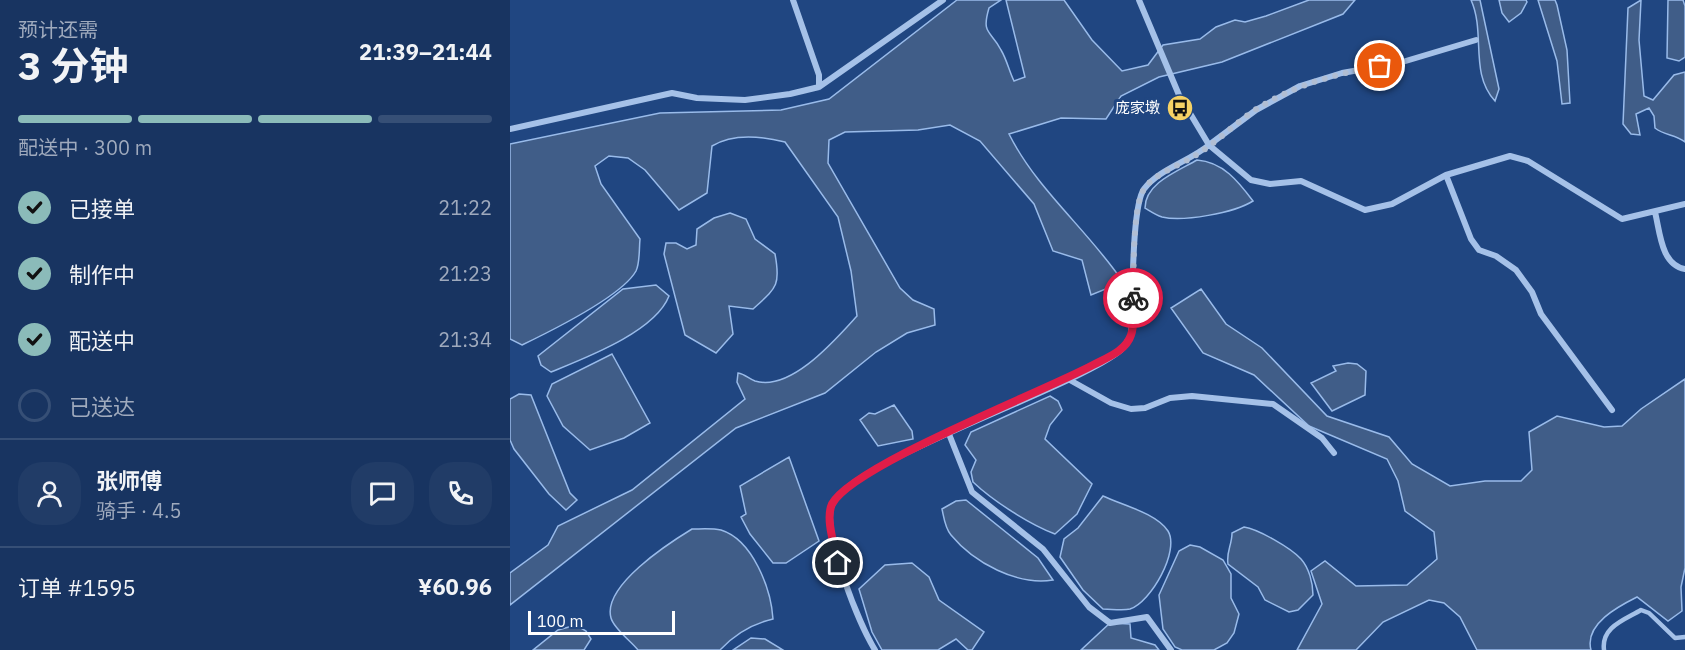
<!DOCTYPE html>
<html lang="zh">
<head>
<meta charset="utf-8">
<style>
	:root { --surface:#183461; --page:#213c67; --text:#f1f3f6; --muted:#9faabd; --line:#364f76; --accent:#8bbbb9 }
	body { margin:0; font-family:"IBM Plex Sans","Noto Sans SC",sans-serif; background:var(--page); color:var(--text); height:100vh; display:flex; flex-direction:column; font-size:22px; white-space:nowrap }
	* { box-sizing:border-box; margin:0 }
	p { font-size:20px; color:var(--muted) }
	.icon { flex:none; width:33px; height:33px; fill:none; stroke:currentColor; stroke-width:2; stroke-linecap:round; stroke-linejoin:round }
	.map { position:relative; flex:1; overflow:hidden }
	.panel { display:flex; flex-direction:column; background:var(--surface); width:510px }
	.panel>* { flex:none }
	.scale { position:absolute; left:18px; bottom:15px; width:147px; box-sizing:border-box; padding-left:6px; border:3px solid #fff; border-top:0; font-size:16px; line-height:21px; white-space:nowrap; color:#fff; -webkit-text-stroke:4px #204681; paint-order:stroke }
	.pin { position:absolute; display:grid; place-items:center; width:51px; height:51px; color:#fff; margin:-26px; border:3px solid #fff; border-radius:50%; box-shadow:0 2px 6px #0007 }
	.courier { position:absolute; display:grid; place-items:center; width:60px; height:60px; margin:-30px; border:4px solid #e11d48; border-radius:50%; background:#fff; color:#222; box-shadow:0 2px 8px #0007 }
	.headline em { font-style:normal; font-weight:700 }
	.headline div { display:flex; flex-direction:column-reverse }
	.headline { display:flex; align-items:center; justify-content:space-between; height:102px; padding:0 18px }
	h1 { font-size:39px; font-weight:700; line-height:45px }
	.bar { display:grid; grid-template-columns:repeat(4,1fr); gap:9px 6px; align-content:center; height:72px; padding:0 18px }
	.bar i { height:8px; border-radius:4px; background:var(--line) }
	.bar .current { background:var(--accent) }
	.bar p { grid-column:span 4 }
	.line { display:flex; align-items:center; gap:15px; padding:0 18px; border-top:2px solid var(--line) }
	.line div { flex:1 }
	.round { display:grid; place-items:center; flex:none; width:63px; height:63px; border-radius:24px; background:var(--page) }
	ol { padding:0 18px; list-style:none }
	li { display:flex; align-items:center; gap:18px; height:66px }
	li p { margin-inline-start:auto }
	li .icon { padding:6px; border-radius:50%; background:var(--accent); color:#111; stroke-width:4 }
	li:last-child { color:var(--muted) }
	li i { width:33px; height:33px; border:3px solid var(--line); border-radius:50% }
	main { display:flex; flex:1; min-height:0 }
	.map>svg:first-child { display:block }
	.water { fill:#405d88; stroke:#99bbea; stroke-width:1.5 }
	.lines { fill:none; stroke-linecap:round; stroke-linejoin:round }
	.service { stroke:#a5c1e8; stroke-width:4.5 }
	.minor { stroke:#a5c1e8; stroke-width:6 }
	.done { stroke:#b1bed3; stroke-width:6; stroke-dasharray:0 10.8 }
	.route { stroke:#e11d48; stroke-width:8 }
	.labels { text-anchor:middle; stroke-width:6; stroke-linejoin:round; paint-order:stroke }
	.poi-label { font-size:15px; fill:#fff; stroke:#204681; text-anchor:end }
</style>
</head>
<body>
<main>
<section class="panel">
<div class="headline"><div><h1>3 分钟</h1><p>预计还需</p></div><em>21:39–21:44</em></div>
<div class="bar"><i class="current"></i><i class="current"></i><i class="current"></i><i></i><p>配送中 · 300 m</p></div>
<ol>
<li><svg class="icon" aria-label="check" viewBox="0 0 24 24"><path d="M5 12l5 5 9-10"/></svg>已接单<p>21:22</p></li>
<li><svg class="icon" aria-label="check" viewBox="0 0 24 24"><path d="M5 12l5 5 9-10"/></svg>制作中<p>21:23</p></li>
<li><svg class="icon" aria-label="check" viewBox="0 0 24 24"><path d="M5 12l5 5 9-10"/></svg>配送中<p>21:34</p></li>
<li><i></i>已送达</li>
</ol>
<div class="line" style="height:108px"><a class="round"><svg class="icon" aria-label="person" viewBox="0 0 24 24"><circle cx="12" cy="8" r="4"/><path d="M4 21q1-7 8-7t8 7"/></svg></a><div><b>张师傅</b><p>骑手 · 4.5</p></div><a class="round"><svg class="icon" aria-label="chat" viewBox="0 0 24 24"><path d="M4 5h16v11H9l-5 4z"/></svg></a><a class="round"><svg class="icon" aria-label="phone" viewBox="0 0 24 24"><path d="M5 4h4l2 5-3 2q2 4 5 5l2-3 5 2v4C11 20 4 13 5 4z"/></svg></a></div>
<div class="line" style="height:78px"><div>订单 #1595</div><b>¥60.96</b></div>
</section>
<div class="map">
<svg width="1175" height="650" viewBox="0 0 1175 650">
	<rect width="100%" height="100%" fill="#204681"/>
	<path class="water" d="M447,0h44l-12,8c-8,27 2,22 12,42 6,10 8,21 13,31l11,-4 -19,-77h58l28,40 30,31 26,-6 15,-20 37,-6 16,-12 19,-7 10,2 21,-6 43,-16h46l-12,14 -121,48 -63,15 -38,19 -15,23 -45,-1 -52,16c28,56 79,96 114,148l-32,13 -9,-35 -29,-9 -19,-47 -54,-63 -30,-16 -32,5 -73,2 -16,8 -1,23 72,125 13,12 21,9 1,16 -28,8 -31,19 -51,41 -89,35 -226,177v-32l38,-28 10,-19 74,-36 113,-91 -8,-17 1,-9c7,1 11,6 17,8 36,11 81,-42 102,-65l-6,-45 -13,-54 -53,-75c-24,-6 -52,-9 -73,4l-5,47 -28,17 -34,-40 -17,-12 -19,-2 -14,10 6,18 39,55c-1,10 0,24 -4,32 -14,25 -87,61 -114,74l-12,-6v-195l150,-31 121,-3 48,-11z
		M961,0h9l19,89 -4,12c-26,-28 -9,-68 -24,-101z
		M989,0h27l1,2 -6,11 -12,9 -7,-9z
		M1028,0h17l2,5 10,45 3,53 -8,1 -5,-43z
		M1131,0l-2,40 5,56 9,4 21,-25 11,-3v70c-10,-8 -20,-6 -30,-14l-1,-12 -5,-8 -13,6 4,21 -9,-1 -8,-10 5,-116z
		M1158,0h15l2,6v51l-6,4 -12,-3z
		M687,160c26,2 41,21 56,41 -19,12 -70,21 -91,16 -6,-2 -12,-6 -17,-9 0,-25 33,-37 52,-48z
		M220,213l16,6 9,20 20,15c6,32 1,34 -22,55l-24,-3 4,28 -17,19 -31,-18 -21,-81 2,-11h10l11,6 9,-4 1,-16 17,-11z
		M146,285l13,11c-14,36 -84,62 -118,76l-10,-7 -3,-9 85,-67z
		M691,289l25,35 36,24 65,68 62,21 23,27 38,22 35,-5h36l11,-11 -3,-38 28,-16 47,11 18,-1 19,-17 44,-30v189l-4,19 1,24 -14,10 -31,-24c-18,9 -53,27 -46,53h-114l-17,-33 -16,-14 -15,-3 -46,22 -27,28h-59l25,-46 -11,-33 14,-10 31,25 51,-1 30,-26 -3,-27 -29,-21 -7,-30 -11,-22 -78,-33 -55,-51 -51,-22 -32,-45z
		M102,354l38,69 -26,15 -34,12 -27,-24 -16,-30 5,-12z
		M838,363l9,1 9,7 -1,24 -33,16 -21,-28 25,-12 -3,-5z
		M9,394l12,1 39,98 7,7 -11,10 -17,-16 -35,-45 -4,-9v-41z
		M540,396l8,5 4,9 -12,15 -5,14 47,45 -15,30 -22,20c-26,-10 -62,-33 -82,-52l-2,-10 5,-12 -11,-15 6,-13z
		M384,405l18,26 1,8 -35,7 -18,-26 9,-7 6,1z
		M279,457l30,84 -33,22h-13l-23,-29 -9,-17 5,-3 -6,-28z
		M593,496c19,9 53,17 65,35 12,20 -17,71 -38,78 -7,2 -19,0 -27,0l-20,-19 -23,-33 4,-18 14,-11z
		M456,500l72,58 15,22c-35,6 -79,-17 -102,-45 -6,-7 -7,-17 -9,-26l14,-8z
		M734,527c14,2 47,21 57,32 8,9 12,24 12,36l-15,15 -9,2 -24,-12 -7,-13 -30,-23c-2,-12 4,-19 4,-31z
		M182,529c9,0 20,-1 29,1 32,10 50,59 52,89 -22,5 -38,15 -53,31h-82c-7,-9 -24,-21 -27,-32 -9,-32 58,-75 81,-89z
		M680,545l10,2 23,13 8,14v24l8,16 -5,19 -7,10 -13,7h-32l-7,-3 -12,-18 -4,-34 20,-44z
		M402,563l17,14 10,23 45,32 -12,18h-4l-12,-11 -18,11h-56l-10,-18 -13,-43 26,-24z
		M600,623l20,1 1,14 24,7 4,5h-78z
		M66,625l10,6 5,8 -7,11h-51l25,-20z
		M241,638l14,1 18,11h-50z"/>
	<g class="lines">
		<path class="service" d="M1094,650c-3,-23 20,-30 37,-40l8,3 26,25 10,-1"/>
		<path class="minor" d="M283,0l26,75v12
			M966,40l-77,23 -57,10 -42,13 -44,24 -47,35 42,35 19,4 31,-3 64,29 27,-6 54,-29 64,-19 18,5 94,58 63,-15
			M0,129l162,-36 25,5 48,2 45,-6 29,-7 124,-87
			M936,175l25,64 8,11 17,6 20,14 16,22 9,22 71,96
			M1145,212c5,20 6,53 30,57
			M558,379l43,24 20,6 14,-1 25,-10 22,-2 81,8 49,34 12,15
			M439,434l23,58 71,57 46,58 21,16 37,-6 24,33
			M365,650c-16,-26 -51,-113 -44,-142 10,-45 244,-119 290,-158 4,-4 7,-10 10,-15 2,-27 0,-128 13,-146 15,-20 46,-28 65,-44l-30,-50 -40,-95"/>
	</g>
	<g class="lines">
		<path class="done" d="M623,298c1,-23 -1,-91 11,-109 10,-15 34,-23 49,-32 22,-13 41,-33 62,-47 39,-25 80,-36 125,-44"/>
		<path class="route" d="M328,563c-3,-16 -13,-44 -6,-59 21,-39 211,-112 261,-139 13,-7 33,-14 38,-30 4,-10 2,-26 2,-37"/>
	</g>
	<defs>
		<symbol id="bus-disc" viewBox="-11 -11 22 22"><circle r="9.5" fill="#f6d265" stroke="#204681"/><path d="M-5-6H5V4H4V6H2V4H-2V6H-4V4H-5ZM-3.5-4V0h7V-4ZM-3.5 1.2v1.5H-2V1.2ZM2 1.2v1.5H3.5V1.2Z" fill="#111"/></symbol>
	</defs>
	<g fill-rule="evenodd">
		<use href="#bus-disc" x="655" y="93" width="30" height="30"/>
	</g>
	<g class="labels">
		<g class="poi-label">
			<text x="650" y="113">庞家墩</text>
		</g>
	</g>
</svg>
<div class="scale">100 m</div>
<div class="pin" style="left:870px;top:66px;background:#ea580c"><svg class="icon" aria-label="bag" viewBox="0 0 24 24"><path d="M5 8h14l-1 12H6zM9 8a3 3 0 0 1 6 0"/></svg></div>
<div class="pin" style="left:328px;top:563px;background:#1f2937"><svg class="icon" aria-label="home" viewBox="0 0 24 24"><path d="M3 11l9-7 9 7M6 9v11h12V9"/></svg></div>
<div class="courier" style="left:623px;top:298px"><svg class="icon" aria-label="bike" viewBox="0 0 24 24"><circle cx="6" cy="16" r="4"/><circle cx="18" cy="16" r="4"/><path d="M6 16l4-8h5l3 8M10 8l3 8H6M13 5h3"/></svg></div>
</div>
</main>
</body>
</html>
